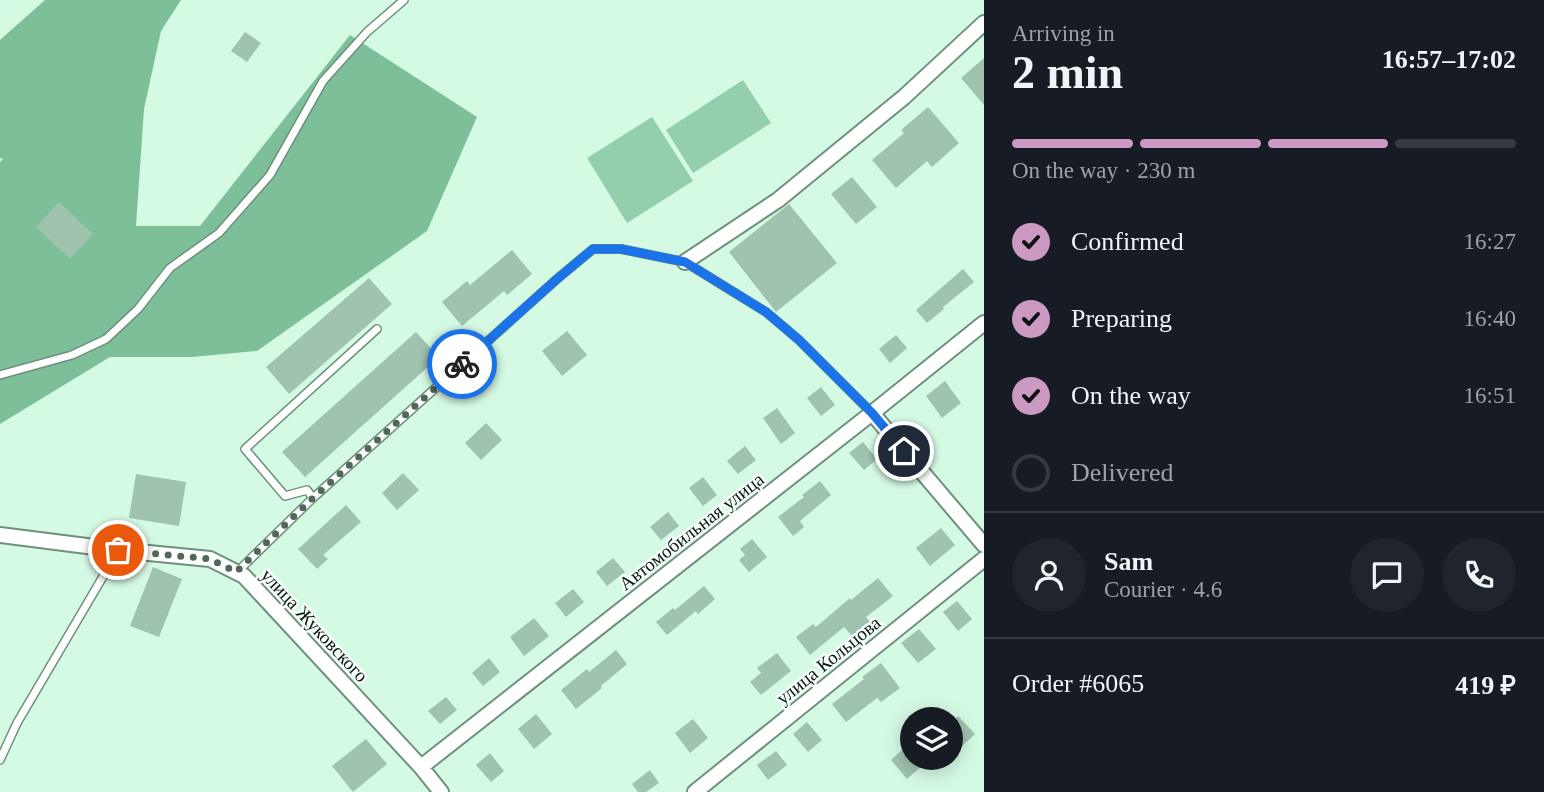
<!DOCTYPE html>
<html lang="en">
<head>
<meta charset="utf-8">
<style>
	:root { --surface:#171b24; --page:#20242c; --text:#f1f3f6; --muted:#9ea1a6; --line:#363941; --accent:#cc99c3 }
	body { margin:0; font-family:"Times New Roman",serif; background:var(--page); color:var(--text); height:100vh; display:flex; flex-direction:column; font-size:26px; white-space:nowrap }
	* { box-sizing:border-box; margin:0 }
	p { font-size:23px; color:var(--muted) }
	.icon { flex:none; width:38px; height:38px; fill:none; stroke:currentColor; stroke-width:2; stroke-linecap:round; stroke-linejoin:round }
	.map { position:relative; flex:1; overflow:hidden }
	.details { display:flex; flex-direction:column; background:var(--surface); width:560px }
	.details>* { flex:none }
	.fabs { position:absolute; left:900px; top:707px; display:grid; gap:14px }
	.fabs a { display:grid; place-items:center; width:63px; height:63px; border-radius:50%; background:var(--surface); box-shadow:0 4px 18px #0003; font-size:35px }
	.pin { position:absolute; display:grid; place-items:center; width:60px; height:60px; color:#fff; margin:-30px; border:4px solid #fff; border-radius:50%; box-shadow:0 2px 7px #0007 }
	.courier { position:absolute; display:grid; place-items:center; width:70px; height:70px; margin:-35px; border:5px solid #1a73e8; border-radius:50%; background:#fff; color:#222; box-shadow:0 2px 9px #0007 }
	.summary em { font-style:normal; font-weight:700 }
	.summary div { display:flex; flex-direction:column-reverse }
	.summary { display:flex; align-items:center; justify-content:space-between; height:119px; padding:0 28px }
	h1 { font-size:46px; font-weight:700; line-height:52px }
	.bar { display:grid; grid-template-columns:repeat(4,1fr); gap:10px 7px; align-content:center; height:84px; padding:0 28px }
	.bar i { height:9px; border-radius:5px; background:var(--line) }
	.bar .current { background:var(--accent) }
	.bar p { grid-column:span 4 }
	.line { display:flex; align-items:center; gap:18px; padding:0 28px; border-top:2px solid var(--line) }
	.line div { flex:1 }
	.round { display:grid; place-items:center; flex:none; width:74px; height:74px; border-radius:37px; background:var(--page) }
	ol { padding:0 28px; list-style:none }
	li { display:flex; align-items:center; gap:21px; height:77px }
	li p { margin-inline-start:auto }
	li .icon { padding:7px; border-radius:50%; background:var(--accent); color:#111; stroke-width:4 }
	li:last-child { color:var(--muted) }
	li i { width:38px; height:38px; border:4px solid var(--line); border-radius:50% }
	main { display:flex; flex:1; min-height:0 }
	.map>svg:first-child { display:block }
	.green { fill:#93cead }
	.forest { fill:#7cbf99 }
	.building { fill:#9fc3ae }
	.lines { fill:none; stroke-linecap:round; stroke-linejoin:round }
	.service-casing { stroke:#6e907c; stroke-width:10 }
	.minor-casing { stroke:#6e907c; stroke-width:18 }
	.service { stroke:#fff; stroke-width:7 }
	.minor { stroke:#fff; stroke-width:14 }
	.done { stroke:#51675a; stroke-width:7; stroke-dasharray:0 12.6 }
	.route { stroke:#1a73e8; stroke-width:9 }
	.labels { text-anchor:middle; stroke-width:5; stroke-linejoin:round; paint-order:stroke }
	.street-label { font-size:19px; fill:#0a1810; stroke:#f8fffa }
</style>
</head>
<body>
<main>
<div class="map">
<svg width="984" height="792" viewBox="0 0 984 792">
	<rect width="100%" height="100%" fill="#d5fae4"/>
	<path class="green" d="M743,80l28,43 -78,50 -27,-43z
		M652,117l41,64 -66,42 -40,-65z"/>
	<path class="forest" d="M45,0h136l-20,31 -17,78 -8,117h64l150,-191 127,82 -50,114 -170,120 -65,6h-82l-110,67v-262l3,-3 -3,-1v-118z"/>
	<path class="building" d="M245,32l16,11 -14,19 -16,-11z
		M984,58v47l-23,-27z
		M928,107l31,36 -27,24 -5,-6 -31,27 -24,-28 32,-27 -3,-3z
		M852,177l25,30 -21,17 -25,-30z
		M59,202l34,32 -23,25 -34,-32z
		M789,204l48,59 -61,49 -47,-60z
		M512,250l20,24 -25,21 -3,-4 -42,35 -20,-24 25,-21 3,4z
		M963,269l11,13 -31,25 1,2 -17,14 -11,-13z
		M369,278l23,26 -103,90 -23,-27z
		M567,331l20,24 -25,21 -20,-25z
		M416,332l23,25 -134,120 -23,-25z
		M896,335l11,13 -17,15 -11,-14z
		M945,381l16,22 -19,15 -16,-22z
		M821,387l14,18 -14,11 -14,-18z
		M777,408l18,25 -14,11 -18,-26z
		M486,423l16,17 -21,20 -16,-17z
		M863,442l14,17 -13,11 -15,-17z
		M745,446l11,14 -18,14 -11,-13z
		M403,473l16,17 -22,20 -15,-17z
		M136,474l50,8 -7,44 -50,-8z
		M703,477l14,18 -14,11 -14,-18z
		M820,481l11,14 -31,26 4,6 -11,9 -15,-19 26,-20 -2,-2z
		M346,505l15,17 -38,33 5,4 -11,10 -19,-20z
		M668,512l11,14 -18,14 -11,-13z
		M941,528l14,17 -25,21 -14,-18z
		M752,539l15,18 -18,15 -10,-12 6,-5 -5,-6z
		M613,558l12,14 -18,14 -11,-14z
		M153,567l29,12 -23,58 -29,-11z
		M878,578l15,18 -27,21 5,6 -17,15 -10,-11 -34,28 -14,-18 17,-13 3,3 34,-29 1,2z
		M704,586l11,13 -17,15 -2,-3 -29,24 -11,-13 17,-14 2,2z
		M573,589l11,13 -18,15 -11,-14z
		M957,601l15,18 -14,12 -15,-19z
		M534,618l15,18 -25,20 -14,-19z
		M919,629l17,20 -18,14 -17,-20z
		M616,650l11,14 -26,22 1,2 -26,21 -15,-19 26,-21 2,3z
		M777,653l14,18 -30,24 -11,-13 11,-9 -4,-5z
		M489,658l11,14 -17,14 -11,-13z
		M881,663l19,25 -19,14 -4,-4 -31,24 -14,-18 32,-25 -2,-2z
		M446,697l11,13 -17,14 -12,-13z
		M536,714l16,20 -18,15 -16,-20z
		M958,716l17,18 -15,14 -10,-10v-14z
		M693,719l15,19 -18,15 -15,-20z
		M807,722l15,18 -14,12 -15,-18z
		M366,739l21,25 -34,28 -21,-26z
		M912,741v17h19l-24,21 -16,-19z
		M776,751l11,14 -19,15 -11,-15z
		M490,753l14,18 -13,11 -15,-17z
		M650,770l9,13 -13,9h-8l-6,-8z"/>
	<g class="lines">
		<defs>
			<path id="service" d="M377,329l-132,120 40,47 22,-6 6,8 244,-219 36,-30h28l64,13 81,50 33,28 73,73
				M0,375l72,-20 34,-16 32,-30 32,-41 49,-35 51,-58 53,-94 44,-49 37,-32
				M237,572l76,-74
				M0,760l17,-37 101,-172"/>
			<path id="minor" d="M685,262l93,-62 126,-103 80,-74
				M872,413l112,132
				M0,535l118,15 92,9 34,17 177,191 20,25
				M421,767l451,-354 112,-90
				M695,792l289,-233"/>
		</defs>
		<use href="#service" class="service-casing"/>
		<use href="#minor" class="minor-casing"/>
		<use href="#service" class="service"/>
		<use href="#minor" class="minor"/>
	</g>
	<g class="lines">
		<path class="done" d="M118,550l92,9 26,13 77,-74 149,-134"/>
		<path class="route" d="M462,364l95,-85 36,-30h28l64,13 81,50 33,28 73,73 32,38"/>
	</g>
	<g class="labels">
		<g class="street-label">
			<text transform="translate(691 531) rotate(-38)" y="7">Автомобильная улица</text>
			<text transform="translate(315 625) rotate(47)" y="7">улица Жуковского</text>
			<text transform="translate(828 660) rotate(-39)" y="7">улица Кольцова</text>
		</g>
	</g>
</svg>
<div class="fabs">
<a><svg class="icon" aria-label="layers" viewBox="0 0 24 24"><path d="M12 4l9 5-9 5-9-5zM3 14l9 5 9-5"/></svg></a>
</div>
<div class="pin" style="left:118px;top:550px;background:#ea580c"><svg class="icon" aria-label="bag" viewBox="0 0 24 24"><path d="M5 8h14l-1 12H6zM9 8a3 3 0 0 1 6 0"/></svg></div>
<div class="pin" style="left:904px;top:451px;background:#1f2937"><svg class="icon" aria-label="home" viewBox="0 0 24 24"><path d="M3 11l9-7 9 7M6 9v11h12V9"/></svg></div>
<div class="courier" style="left:462px;top:364px"><svg class="icon" aria-label="bike" viewBox="0 0 24 24"><circle cx="6" cy="16" r="4"/><circle cx="18" cy="16" r="4"/><path d="M6 16l4-8h5l3 8M10 8l3 8H6M13 5h3"/></svg></div>
</div>
<section class="details">
<div class="summary"><div><h1>2 min</h1><p>Arriving in</p></div><em>16:57–17:02</em></div>
<div class="bar"><i class="current"></i><i class="current"></i><i class="current"></i><i></i><p>On the way · 230 m</p></div>
<ol>
<li><svg class="icon" aria-label="check" viewBox="0 0 24 24"><path d="M5 12l5 5 9-10"/></svg>Confirmed<p>16:27</p></li>
<li><svg class="icon" aria-label="check" viewBox="0 0 24 24"><path d="M5 12l5 5 9-10"/></svg>Preparing<p>16:40</p></li>
<li><svg class="icon" aria-label="check" viewBox="0 0 24 24"><path d="M5 12l5 5 9-10"/></svg>On the way<p>16:51</p></li>
<li><i></i>Delivered</li>
</ol>
<div class="line" style="height:126px"><a class="round"><svg class="icon" aria-label="person" viewBox="0 0 24 24"><circle cx="12" cy="8" r="4"/><path d="M4 21q1-7 8-7t8 7"/></svg></a><div><b>Sam</b><p>Courier · 4.6</p></div><a class="round"><svg class="icon" aria-label="chat" viewBox="0 0 24 24"><path d="M4 5h16v11H9l-5 4z"/></svg></a><a class="round"><svg class="icon" aria-label="phone" viewBox="0 0 24 24"><path d="M5 4h4l2 5-3 2q2 4 5 5l2-3 5 2v4C11 20 4 13 5 4z"/></svg></a></div>
<div class="line" style="height:91px"><div>Order #6065</div><b>419 ₽</b></div>
</section>
</main>
</body>
</html>
